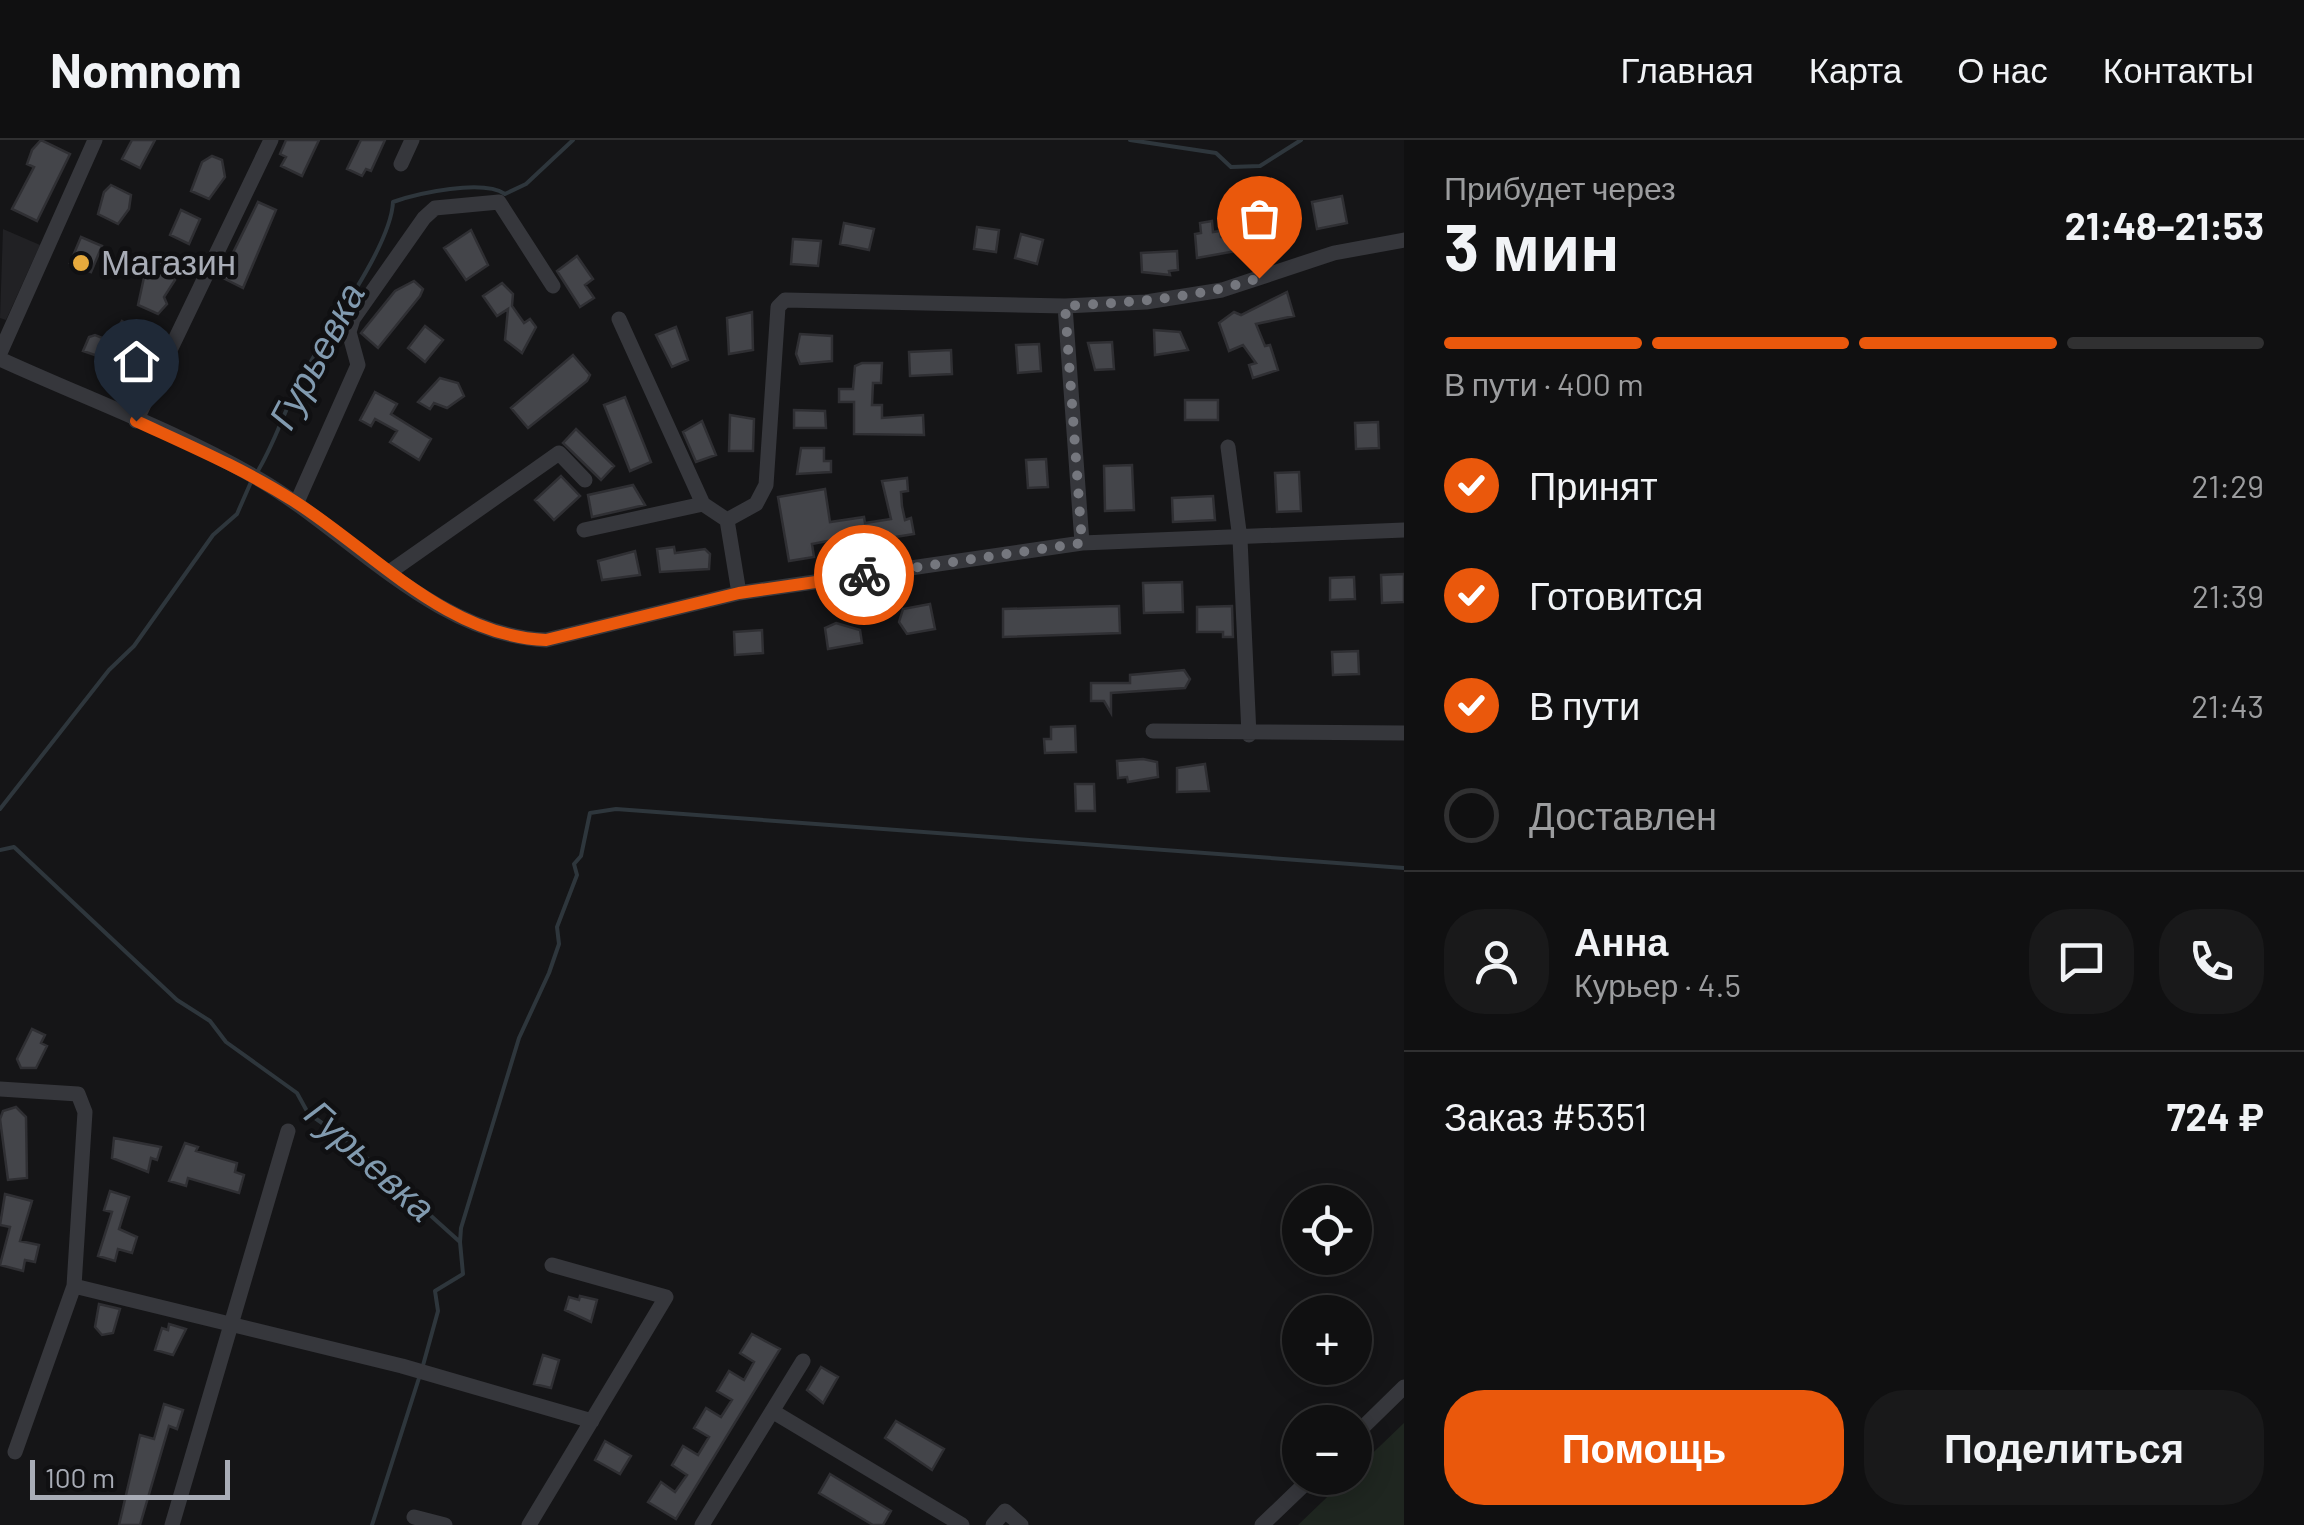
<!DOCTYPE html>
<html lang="ru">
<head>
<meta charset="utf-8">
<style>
	:root { --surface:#101011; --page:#19191a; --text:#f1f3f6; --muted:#9c9d9f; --line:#303031; --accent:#ea580c }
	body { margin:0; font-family:Barlow,sans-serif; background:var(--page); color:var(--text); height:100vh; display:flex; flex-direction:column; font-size:38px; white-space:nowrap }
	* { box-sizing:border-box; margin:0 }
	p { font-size:32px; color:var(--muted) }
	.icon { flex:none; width:55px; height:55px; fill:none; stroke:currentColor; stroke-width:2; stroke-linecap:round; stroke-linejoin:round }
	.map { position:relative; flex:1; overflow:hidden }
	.details { display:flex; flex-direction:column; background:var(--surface); width:900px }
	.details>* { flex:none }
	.controls { position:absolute; left:1282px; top:1045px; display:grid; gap:20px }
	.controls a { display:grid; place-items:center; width:90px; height:90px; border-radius:50%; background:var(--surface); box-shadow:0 5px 25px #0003,0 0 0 2px var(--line); font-size:50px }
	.scale { position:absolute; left:30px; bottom:25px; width:200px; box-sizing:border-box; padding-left:10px; border:5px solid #a8acb6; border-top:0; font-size:28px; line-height:35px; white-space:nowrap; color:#a8acb6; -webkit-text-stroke:8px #101012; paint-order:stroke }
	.pin { position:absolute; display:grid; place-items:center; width:85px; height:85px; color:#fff; margin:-102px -42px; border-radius:50% 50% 50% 0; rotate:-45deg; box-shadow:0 0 10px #0007 }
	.pin .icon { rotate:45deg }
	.courier { position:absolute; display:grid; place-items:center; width:100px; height:100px; margin:-50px; border:8px solid #ea580c; border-radius:50%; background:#fff; color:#222; box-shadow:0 2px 12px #0007 }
	.overview em { font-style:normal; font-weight:700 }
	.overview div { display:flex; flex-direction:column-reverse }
	.overview { display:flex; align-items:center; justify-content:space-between; height:170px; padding:0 40px }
	h1 { font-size:65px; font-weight:700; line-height:75px }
	.bar { display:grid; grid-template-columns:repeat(4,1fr); gap:15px 10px; align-content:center; height:120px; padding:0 40px }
	.bar i { height:12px; border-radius:8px; background:var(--line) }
	.bar .on { background:var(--accent) }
	.bar p { grid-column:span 4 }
	.line { display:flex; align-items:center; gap:25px; padding:0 40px; border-top:2px solid var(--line) }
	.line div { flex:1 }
	.round { display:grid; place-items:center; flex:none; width:105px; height:105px; border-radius:40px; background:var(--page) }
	ol { padding:0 40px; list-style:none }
	li { display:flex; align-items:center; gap:30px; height:110px }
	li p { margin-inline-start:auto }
	li .icon { padding:10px; border-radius:50%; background:var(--accent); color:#fff; stroke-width:4 }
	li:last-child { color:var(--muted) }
	li i { width:55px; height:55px; border:5px solid var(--line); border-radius:50% }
	.primary-button { display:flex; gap:20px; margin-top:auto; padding:20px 40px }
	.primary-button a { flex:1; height:115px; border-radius:40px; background:var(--accent); color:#fff; font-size:40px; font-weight:700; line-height:115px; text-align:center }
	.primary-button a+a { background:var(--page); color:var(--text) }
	header { display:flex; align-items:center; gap:60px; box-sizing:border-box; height:140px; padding:0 50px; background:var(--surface); border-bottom:2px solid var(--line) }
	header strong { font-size:48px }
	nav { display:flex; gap:55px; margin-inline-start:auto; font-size:35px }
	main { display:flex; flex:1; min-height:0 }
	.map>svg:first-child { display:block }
	.built { fill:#212124 }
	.green { fill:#1f2620 }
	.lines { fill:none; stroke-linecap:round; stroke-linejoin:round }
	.stream { stroke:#2e363c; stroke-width:4 }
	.building { fill:#44454a; stroke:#2f2f33; stroke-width:2.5 }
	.minor { stroke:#36373c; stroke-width:15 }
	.done { stroke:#75777e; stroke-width:10; stroke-dasharray:0 18 }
	.route { stroke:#ea580c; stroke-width:12 }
	.poi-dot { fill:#e7aa3d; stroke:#101012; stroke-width:4 }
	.labels { text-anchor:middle; stroke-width:9; stroke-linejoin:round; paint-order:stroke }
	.poi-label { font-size:35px; fill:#a8acb6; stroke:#101012; text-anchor:start }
	.water-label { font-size:38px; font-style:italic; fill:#819aaf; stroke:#101012 }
</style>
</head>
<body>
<header>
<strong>Nomnom</strong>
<nav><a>Главная</a><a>Карта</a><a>О нас</a><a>Контакты</a></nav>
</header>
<main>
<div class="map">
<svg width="1404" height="1385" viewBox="0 0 1404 1385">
	<rect width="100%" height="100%" fill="#151517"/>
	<path class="built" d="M3,89l37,16 -34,75 -6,-2z"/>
	<path class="green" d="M1404,1283v102h-106l49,-47h8v-8z"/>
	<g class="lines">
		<path class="stream" d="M1130,0l86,13 15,14 29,-1 41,-26
			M256,334c20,-32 29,-67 47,-99 23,-43 88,-128 90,-173 25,-9 90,-23 112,-8l21,-10 47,-44
			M0,669l109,-139 25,-24 79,-111 24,-21 14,-32
			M0,710l14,-3 163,153 33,21 16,21 71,51 11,20 42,30 110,99 3,32 -28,17 3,20 -16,58
			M460,1102l1,-14 58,-190 30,-65 10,-29 -2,-17 20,-52 -3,-11 7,-8 9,-43 26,-4 788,59
			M372,1385l47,-147"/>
	</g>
	<path class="building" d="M41,0l29,14 -33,67 -25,-12 22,-42 -7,-3 5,-14z
		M132,0h23l-15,28 -18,-9z
		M286,0h33l-17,36 -21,-10 5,-9 -6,-3z
		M361,0h24l-14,31 -5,-2 -4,7 -15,-7z
		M212,16l10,4 3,17 -16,22 -18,-8 11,-29z
		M111,45l20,10 -2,14 -11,15 -20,-10 6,-22z
		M1342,56l5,27 -30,6 -5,-27z
		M258,62l18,8 -33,78 -22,-11z
		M181,70l19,9 -11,25 -19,-9z
		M1212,81l1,11 7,-1 1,6 13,-1 2,15 -39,7 -2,-24 6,-1 -1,-10z
		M1281,81l4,21 -27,5 -4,-20z
		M844,83l30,6 -5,21 -29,-6z
		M977,87l22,3 -3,22 -22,-3z
		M471,90l17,35 -22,15 -22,-32z
		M1021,94l22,6 -6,24 -22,-6z
		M81,97l21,9 -11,26 -21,-9z
		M793,99l28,2 -3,25 -27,-2z
		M1177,111l1,19 -9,1 1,4 -28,-3 -1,-19z
		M577,116l16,23 -8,6 9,13 -14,9 -23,-36z
		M155,119l19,8 -3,7 4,6 -11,17 3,7 -9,10 -20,-9 8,-37z
		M414,141l9,8 -3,7 -42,52 -17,-15 34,-42z
		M502,143l11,11 -1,12 12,17 6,-4 6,8 -14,26 -17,-13 3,-31 -11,7 -14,-20z
		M1287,152l7,24 -38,8 9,22 5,-1 8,25 -25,8 -4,-13 7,-2 -13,-18 -14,6 -10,-28 15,-11 7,3z
		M752,172l1,38 -24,4 -2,-36z
		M122,181l23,14 -18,31 -44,-15 6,-14 6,-2 15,6z
		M425,186l18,14 -18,22 -17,-14z
		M676,187l12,33 -16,7 -16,-32z
		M1154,190l26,2 8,18 -33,5z
		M800,194l32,2v25l-32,3 -4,-10z
		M1112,202l2,27 -19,1 -7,-27z
		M1039,204l2,27 -23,2 -2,-28z
		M951,210l1,24 -42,2 -1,-24z
		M573,215l17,20 -3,6 -59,47 -17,-20z
		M862,223h20l-1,20h-8l-1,22h10v13l41,-3 1,20 -70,-1v-32h-15v-13h14l2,-23z
		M440,238l18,5 6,13 -17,12 -13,-5 -4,6 -12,-7z
		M375,252l22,12 -6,10 40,25 -12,21 -29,-18 7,-11 -22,-12 -4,7 -11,-6z
		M625,257l26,65 -21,9 -26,-66z
		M1185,260h33v20h-33z
		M794,270l31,1 1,17h-32z
		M730,275l24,4 -1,32h-24z
		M702,281l14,34 -20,7 -13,-30z
		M1378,282l1,26 -23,1 -1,-26z
		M576,289l38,37 -13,14 -38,-37z
		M801,308h23v13h7v11l-34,2z
		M1046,319l2,28 -20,1 -2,-28z
		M1132,325l2,45 -29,1 -1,-45z
		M1299,332l2,39 -24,1 -2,-39z
		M561,336l19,20 -26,24 -19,-20z
		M907,338l1,13 -7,1 1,14 3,14 6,-2 3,16 -80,13 -1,-7 -21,4 2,13 -25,4 -11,-64 47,-8 5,33 34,-5 1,6 26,-4 -9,-38z
		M633,345l12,20 -53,12 -4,-22z
		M1213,356l2,24 -42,2 -1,-24z
		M674,407l1,6 30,-4 5,5 -1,15 -49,3 -3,-23z
		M635,411l5,24 -38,5 -4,-19z
		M1404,434v28l-22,1 -1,-28z
		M1354,437l1,22 -25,1v-22z
		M1182,442l1,30 -39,1 -1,-30z
		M930,464l5,25 -28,5 -8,-12 4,-13z
		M1119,466l1,27 -117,4v-28z
		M1232,466l1,31h-10v-5h-26v-25z
		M836,483l24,7 2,13 -34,6 -3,-21z
		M762,490l1,23 -28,2 -1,-23z
		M1358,511l1,23 -26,1 -1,-23z
		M1184,530l6,9 -5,9 -74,5v20l-7,-12h-13v-18h39v-8z
		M1075,586l1,26 -31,1 -1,-14h7v-12z
		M1143,619l14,3 1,15 -30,5 -1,-5 -9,1 -1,-17z
		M1205,624l4,27 -32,1v-24z
		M1075,644h19l1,27h-19z
		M32,889l13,6 -4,8 6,3 -11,22h-15l-4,-9z
		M16,967l10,10 1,61 -19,2 -8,-61 3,-8z
		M114,998l47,9 -4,13 -6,-2 -3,14 -36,-14z
		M185,1003l13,4 -2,4 41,12 -2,9 9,3 -5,18 -51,-15 -2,8 -17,-5z
		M110,1051l19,6 -10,32 18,8 -5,16 -14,-4 -3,12 -17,-5 14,-44 -8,-2z
		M5,1054l27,7 -12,40 19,4 -4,17 -10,-2 -2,11 -23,-6 10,-38 -10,-2z
		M580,1156l17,4 -6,22 -26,-12 4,-13 10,3z
		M99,1164l21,5 -7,24 -11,2 -7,-8z
		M169,1184l17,5 -13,26 -18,-5 7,-22 6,2z
		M752,1194l28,15 -104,170 -28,-17 13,-20 14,10 12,-17 -15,-10 11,-19 15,9 11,-18 -15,-9 12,-20 15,9 11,-17 -15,-9 12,-20 15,9 10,-18 -14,-9z
		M543,1215l16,5 -8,28 -17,-4z
		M821,1227l17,10 -15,26 -16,-13z
		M164,1264l19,6 -6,19 -8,-3 -29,99h-21l21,-90 14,4z
		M896,1281l48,28 -12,21 -47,-32z
		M605,1301l26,15 -11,18 -25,-14z
		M830,1334l61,37 -8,14h-10l-54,-32z"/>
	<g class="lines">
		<path class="minor" d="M401,24l11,-24
			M1065,166l17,237
			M619,179l84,185 24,16 29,-16 10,-19 12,-178 7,-7 280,6 81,-4 76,-12 112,-37 70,-13
			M0,213l95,-213
			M0,219c85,39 176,72 257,119 92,53 177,157 289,162l193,-47 343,-50 322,-13
			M136,281l135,-281
			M1228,307l12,92 9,196
			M297,362l61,-137 -9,-33 4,-13 71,-101 11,-10 64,-6 54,84
			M727,380l12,73
			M584,390l119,-26
			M391,431l168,-118 26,27
			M1153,591l251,2
			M0,949l78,5 7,18 -11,174 -59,166
			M74,1146l328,80 190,55
			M772,1271l190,114
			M1355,1295l49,-48
			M414,1377l31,8
			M172,1385l116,-394
			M529,1385l137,-228 -114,-32
			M702,1385l101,-164
			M993,1385l12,-14 16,14
			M1262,1385l49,-47"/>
	</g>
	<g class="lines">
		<path class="done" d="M864,435l218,-32 -17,-237c66,-4 131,-7 194,-28"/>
		<path class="route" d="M136,281c54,25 108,48 158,80 80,51 152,135 252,139l193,-47 125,-18"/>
	</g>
	<circle class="poi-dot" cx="81" cy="123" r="10"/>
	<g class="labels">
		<g class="poi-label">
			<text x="101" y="135">Магазин</text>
		</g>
		<g class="water-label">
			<text transform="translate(317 216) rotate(-62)" y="13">Гурьевка</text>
			<text transform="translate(370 1021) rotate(42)" y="13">Гурьевка</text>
		</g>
	</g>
</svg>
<div class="controls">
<a><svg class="icon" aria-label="locate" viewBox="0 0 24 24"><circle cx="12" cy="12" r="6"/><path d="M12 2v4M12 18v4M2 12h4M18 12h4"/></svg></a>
<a>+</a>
<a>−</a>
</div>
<div class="scale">100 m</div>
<div class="pin" style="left:1259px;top:138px;background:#ea580c"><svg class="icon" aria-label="bag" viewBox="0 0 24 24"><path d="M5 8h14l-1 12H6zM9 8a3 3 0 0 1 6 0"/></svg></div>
<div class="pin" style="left:136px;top:281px;background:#1f2937"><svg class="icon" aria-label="home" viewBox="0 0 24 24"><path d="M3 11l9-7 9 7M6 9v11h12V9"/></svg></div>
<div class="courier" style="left:864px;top:435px"><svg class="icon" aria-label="bike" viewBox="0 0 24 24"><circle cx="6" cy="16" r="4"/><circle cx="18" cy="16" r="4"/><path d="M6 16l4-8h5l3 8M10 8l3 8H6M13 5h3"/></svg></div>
</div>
<section class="details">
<div class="overview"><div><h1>3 мин</h1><p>Прибудет через</p></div><em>21:48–21:53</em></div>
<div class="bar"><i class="on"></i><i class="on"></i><i class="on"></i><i></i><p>В пути · 400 m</p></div>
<ol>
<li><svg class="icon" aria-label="check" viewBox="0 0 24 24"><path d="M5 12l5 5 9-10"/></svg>Принят<p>21:29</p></li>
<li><svg class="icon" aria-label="check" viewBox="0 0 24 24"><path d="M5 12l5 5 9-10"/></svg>Готовится<p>21:39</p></li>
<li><svg class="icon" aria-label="check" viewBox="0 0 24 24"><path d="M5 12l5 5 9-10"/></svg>В пути<p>21:43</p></li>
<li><i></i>Доставлен</li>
</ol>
<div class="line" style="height:180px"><a class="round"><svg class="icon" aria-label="person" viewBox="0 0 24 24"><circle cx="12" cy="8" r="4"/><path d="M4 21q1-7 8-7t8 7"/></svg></a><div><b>Анна</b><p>Курьер · 4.5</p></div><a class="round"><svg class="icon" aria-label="chat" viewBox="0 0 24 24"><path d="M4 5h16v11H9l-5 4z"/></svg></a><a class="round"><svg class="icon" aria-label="phone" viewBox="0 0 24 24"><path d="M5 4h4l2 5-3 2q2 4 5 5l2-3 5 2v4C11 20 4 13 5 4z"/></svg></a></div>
<div class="line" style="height:130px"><div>Заказ #5351</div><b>724 ₽</b></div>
<div class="primary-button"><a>Помощь</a><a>Поделиться</a></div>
</section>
</main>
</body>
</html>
